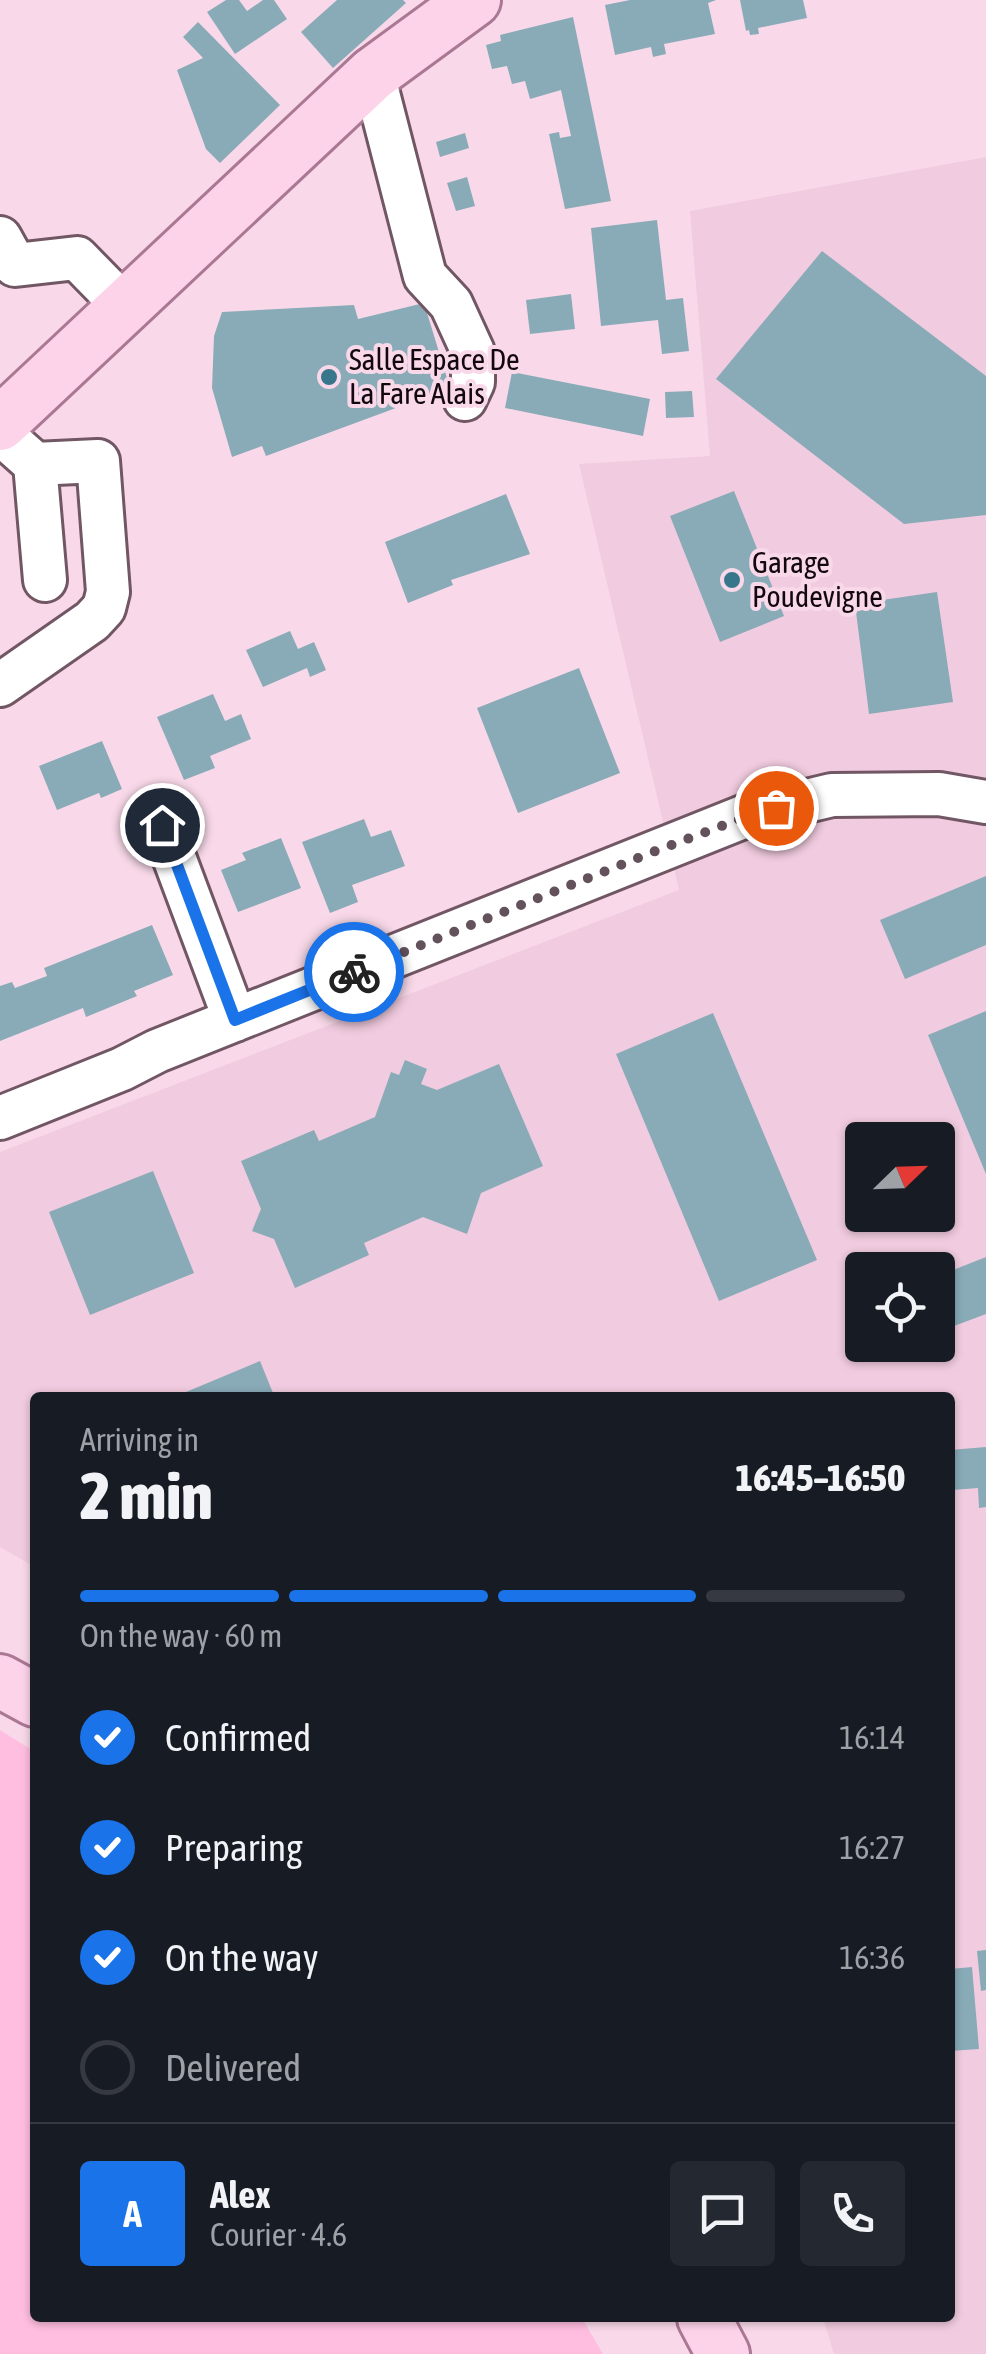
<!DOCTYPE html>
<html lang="en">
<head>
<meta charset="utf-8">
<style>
	:root { --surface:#171b24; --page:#242831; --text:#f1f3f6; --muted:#9ea1a6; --line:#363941; --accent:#1a73e8 }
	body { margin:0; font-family:"Asap Condensed",sans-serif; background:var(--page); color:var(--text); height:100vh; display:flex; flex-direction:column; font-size:38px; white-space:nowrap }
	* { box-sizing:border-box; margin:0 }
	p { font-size:32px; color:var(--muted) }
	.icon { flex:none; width:55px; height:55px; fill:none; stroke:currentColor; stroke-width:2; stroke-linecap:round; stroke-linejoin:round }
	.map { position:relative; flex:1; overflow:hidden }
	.side { position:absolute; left:30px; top:1392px; width:925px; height:930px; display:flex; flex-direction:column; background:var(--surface); border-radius:10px; box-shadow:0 2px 8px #0004 }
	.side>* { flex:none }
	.needle { width:65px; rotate:67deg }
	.tools { position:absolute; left:845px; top:1122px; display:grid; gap:20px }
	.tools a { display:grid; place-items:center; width:110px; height:110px; border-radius:10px; background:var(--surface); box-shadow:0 2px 8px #0004; font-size:50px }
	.pin { position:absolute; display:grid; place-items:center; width:85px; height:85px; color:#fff; margin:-42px; border:5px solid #fff; border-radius:50%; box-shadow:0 2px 10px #0007 }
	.courier { position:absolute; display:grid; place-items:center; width:100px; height:100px; margin:-50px; border:8px solid #1a73e8; border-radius:50%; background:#fff; color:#222; box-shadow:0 2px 12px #0007 }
	.head em { font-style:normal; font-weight:800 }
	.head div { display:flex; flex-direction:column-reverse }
	.head { display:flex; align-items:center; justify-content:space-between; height:170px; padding:0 50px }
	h1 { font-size:65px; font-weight:800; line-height:75px }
	.bar { display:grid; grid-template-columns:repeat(4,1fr); gap:15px 10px; align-content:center; height:120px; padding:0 50px }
	.bar i { height:12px; border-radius:8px; background:var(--line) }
	.bar .selected { background:var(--accent) }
	.bar p { grid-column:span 4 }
	.line { display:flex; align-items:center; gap:25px; padding:0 50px; border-top:2px solid var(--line) }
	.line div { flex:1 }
	.round { display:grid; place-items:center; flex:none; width:105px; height:105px; border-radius:10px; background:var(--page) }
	ol { padding:0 50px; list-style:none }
	li { display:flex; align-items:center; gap:30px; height:110px }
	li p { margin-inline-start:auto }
	li .icon { padding:10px; border-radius:50%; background:var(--accent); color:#fff; stroke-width:4 }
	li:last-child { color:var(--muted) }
	li i { width:55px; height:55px; border:5px solid var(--line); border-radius:50% }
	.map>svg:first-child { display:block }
	.built { fill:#f1cbdf; fill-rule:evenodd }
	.green { fill:#ffbee0 }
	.building { fill:#89abb7 }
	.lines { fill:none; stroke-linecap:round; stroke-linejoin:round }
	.minor-casing { stroke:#715664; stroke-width:48 }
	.major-casing { stroke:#aa7893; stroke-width:58 }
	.minor { stroke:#fff; stroke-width:42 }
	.major { stroke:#fdd3e9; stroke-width:52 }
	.done { stroke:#63515b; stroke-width:10; stroke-dasharray:0 18 }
	.route { stroke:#1a73e8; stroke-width:12 }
	.poi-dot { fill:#37768b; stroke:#f9d9e9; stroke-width:4 }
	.labels { text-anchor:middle; stroke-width:8; stroke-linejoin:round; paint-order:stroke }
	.poi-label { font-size:30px; fill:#12080e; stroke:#f9d9e9; text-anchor:start }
</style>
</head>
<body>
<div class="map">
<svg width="986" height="2354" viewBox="0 0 986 2354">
	<rect width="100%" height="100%" fill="#f9d9e9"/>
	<path class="built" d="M986,157v2197h-152l-11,-36h127v-920h-915v169l-35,-20v-395l679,-262 -100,-426 131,-8 -20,-245zM862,1140h76v75h-76zM862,1270h76v75h-76z"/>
	<path class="green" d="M0,1730l35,22v566h547l21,36h-603z"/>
	<path class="building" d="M226,0h13l8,11 16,-11h11l13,19 -52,35 -28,-42z
		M337,0h66l3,3 -73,65 -32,-36z
		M630,0h86l-8,3 7,31 -51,10 2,10 -13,3 -2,-10 -36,8 -10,-50z
		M740,0h63l4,18 -49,10 1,6 -9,1 -1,-5 -3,1z
		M573,17l38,184 -46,8 -16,-75 10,-2 1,6 11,-2 -10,-46 -31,9 -5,-18 -13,3 -5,-18 -15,3 -6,-24 15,-4 -1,-6z
		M198,22l82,83 -60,58 -14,-14 -29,-79 26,-12 -20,-21z
		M465,133l4,15 -29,9 -4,-15z
		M467,177l8,29 -19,5 -9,-28z
		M657,220l9,80 17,-2 6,53 -27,3 -4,-34 -57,6 -10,-98z
		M822,251l164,125v139l-82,9 -188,-145z
		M571,294l4,35 -45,5 -4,-34z
		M424,303l26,85 -184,68 -4,-10 -30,11 -20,-69 2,-52 8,-24 132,-7 4,14z
		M512,372l138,27 -7,37 -138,-28z
		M692,391l2,26 -28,1 -1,-26z
		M734,491l50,125 -64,26 -50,-126z
		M506,494l24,60 -79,26 2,5 -45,18 -23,-61z
		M937,592l16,110 -84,12 -14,-110z
		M290,631l8,18 16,-7 12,28 -16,7 -3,-9 -44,19 -17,-37z
		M579,668l41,105 -102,40 -41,-105z
		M213,694l12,27 16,-7 10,25 -41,17 5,12 -31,12 -27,-63z
		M102,741l20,48 -21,9 -2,-5 -42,17 -18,-44z
		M364,819l7,18 20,-7 14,36 -53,19 6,17 -28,11 -28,-71z
		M281,838l20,50 -63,24 -17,-42 25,-10 -4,-7z
		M986,876v69l-81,34 -25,-59z
		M152,925l21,50 -39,16 3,5 -51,21 -3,-9 -83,33v-55l12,-4 3,6 32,-12 -3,-8z
		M986,1011v163l-58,-139z
		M713,1013l104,247 -98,41 -103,-247z
		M405,1060l22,9 -6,15 16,6 62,-26 44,102 -62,27 -14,41 -44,-17 -59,26 5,12 -74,33 -21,-49 -22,-8 9,-22 -20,-48 73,-31 5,11 56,-24 16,-45 8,3z
		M153,1171l41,102 -104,42 -41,-103z
		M986,1257v57l-32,12 -10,-4 -6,-16v-30z
		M260,1361l15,37h-101v-1z
		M986,1447v60l-7,1 -1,-20 -26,2 -2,-40z
		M986,1950v40l-5,1 -4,-40z
		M972,1967l7,82 -29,2v-82z"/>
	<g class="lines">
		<defs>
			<path id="minor" d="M373,74l52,202 26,28 22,48v30l-8,17
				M0,238l15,27 62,-7 46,47
				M0,433l35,31 63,-3 10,131 -4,16 -12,13 -92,64
				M35,464l10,116
				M162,825l73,195
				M0,1118l122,-49 35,-18 591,-236 84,-20 107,-1 47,8"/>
			<path id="major" d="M0,424l373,-350 101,-74
				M0,1681l35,19
				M704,2318l19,36"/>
		</defs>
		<use href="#minor" class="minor-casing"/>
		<use href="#major" class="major-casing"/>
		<use href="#minor" class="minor"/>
		<use href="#major" class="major"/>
	</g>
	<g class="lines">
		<path class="done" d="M354,972l299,-120 95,-36 28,-8"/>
		<path class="route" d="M162,825l73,195 119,-48"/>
	</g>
	<g class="poi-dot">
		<circle cx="329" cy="377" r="10"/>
		<circle cx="732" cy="580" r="10"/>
	</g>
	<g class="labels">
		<g class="poi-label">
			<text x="349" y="370">Salle Espace De<tspan x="349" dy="34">La Fare Alais</tspan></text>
			<text x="752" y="573">Garage<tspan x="752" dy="34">Poudevigne</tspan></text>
		</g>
	</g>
</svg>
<div class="tools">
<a><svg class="needle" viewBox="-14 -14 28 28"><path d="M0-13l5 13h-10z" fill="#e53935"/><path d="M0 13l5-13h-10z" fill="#9ea1a6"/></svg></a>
<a><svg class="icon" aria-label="locate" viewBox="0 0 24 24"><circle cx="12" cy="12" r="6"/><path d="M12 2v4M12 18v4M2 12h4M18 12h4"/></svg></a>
</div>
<div class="pin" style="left:776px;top:808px;background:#ea580c"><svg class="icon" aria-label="bag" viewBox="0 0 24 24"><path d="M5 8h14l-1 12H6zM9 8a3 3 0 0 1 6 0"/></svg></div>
<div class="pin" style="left:162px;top:825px;background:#1f2937"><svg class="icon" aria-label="home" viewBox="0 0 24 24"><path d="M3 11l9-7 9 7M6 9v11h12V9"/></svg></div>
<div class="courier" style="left:354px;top:972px"><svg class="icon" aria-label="bike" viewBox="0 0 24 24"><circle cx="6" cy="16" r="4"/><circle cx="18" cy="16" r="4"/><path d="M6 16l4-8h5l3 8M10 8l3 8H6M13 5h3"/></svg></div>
<section class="side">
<div class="head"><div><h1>2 min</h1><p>Arriving in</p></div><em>16:45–16:50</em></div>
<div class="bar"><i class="selected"></i><i class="selected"></i><i class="selected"></i><i></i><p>On the way · 60 m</p></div>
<ol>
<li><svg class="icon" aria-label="check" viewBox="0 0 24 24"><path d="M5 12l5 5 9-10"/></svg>Confirmed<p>16:14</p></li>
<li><svg class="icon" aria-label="check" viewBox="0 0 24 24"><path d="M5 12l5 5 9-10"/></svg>Preparing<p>16:27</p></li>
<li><svg class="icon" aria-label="check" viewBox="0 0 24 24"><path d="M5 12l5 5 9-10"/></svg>On the way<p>16:36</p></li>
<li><i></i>Delivered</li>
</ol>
<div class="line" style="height:180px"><b class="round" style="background:var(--accent);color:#fff">A</b><div><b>Alex</b><p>Courier · 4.6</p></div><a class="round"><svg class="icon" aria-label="chat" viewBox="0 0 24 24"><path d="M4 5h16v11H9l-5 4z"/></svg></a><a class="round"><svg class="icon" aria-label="phone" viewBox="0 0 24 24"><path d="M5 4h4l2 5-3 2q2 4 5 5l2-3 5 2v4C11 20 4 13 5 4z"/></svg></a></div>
</section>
</div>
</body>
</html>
